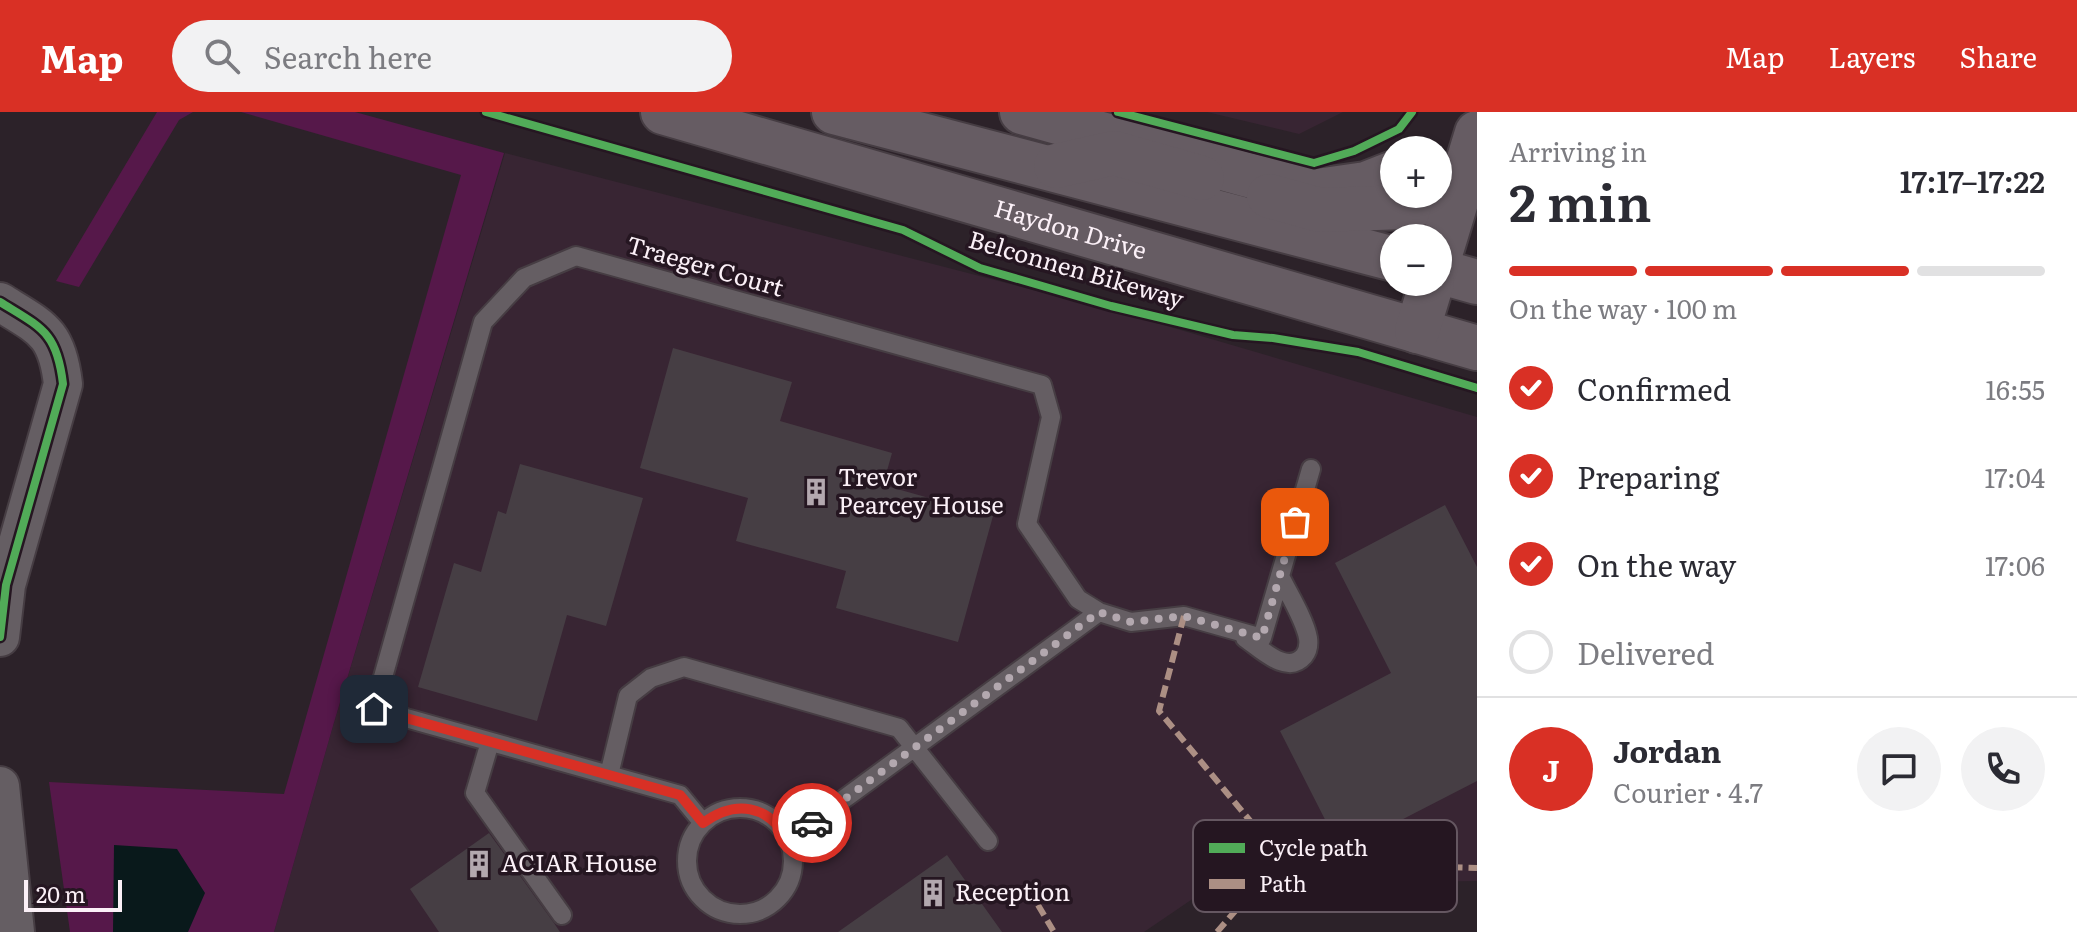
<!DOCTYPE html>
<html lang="en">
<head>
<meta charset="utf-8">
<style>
	:root { --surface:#fff; --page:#f2f2f3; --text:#2b2b33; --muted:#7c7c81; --line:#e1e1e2; --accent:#d93025 }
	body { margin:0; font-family:Literata,serif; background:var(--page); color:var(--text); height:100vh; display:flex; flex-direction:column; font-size:30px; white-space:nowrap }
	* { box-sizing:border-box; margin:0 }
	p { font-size:26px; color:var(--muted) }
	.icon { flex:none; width:44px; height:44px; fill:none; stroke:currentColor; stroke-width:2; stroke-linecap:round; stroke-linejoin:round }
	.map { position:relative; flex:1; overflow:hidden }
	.sheet { display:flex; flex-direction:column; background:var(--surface); width:600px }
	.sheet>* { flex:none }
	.controls { position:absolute; left:1380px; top:24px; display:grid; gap:16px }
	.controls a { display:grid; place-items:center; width:72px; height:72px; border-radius:50%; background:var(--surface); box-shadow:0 2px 6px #0004; font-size:40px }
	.scale { position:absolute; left:24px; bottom:20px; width:98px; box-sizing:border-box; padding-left:8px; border:4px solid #fbf0f7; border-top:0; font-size:22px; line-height:28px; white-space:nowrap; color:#fbf0f7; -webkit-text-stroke:6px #251621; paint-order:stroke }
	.pin { position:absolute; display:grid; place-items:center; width:68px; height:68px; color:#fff; margin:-34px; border-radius:16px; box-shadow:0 4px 12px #0006 }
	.courier { position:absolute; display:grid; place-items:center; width:80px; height:80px; margin:-40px; border:6px solid #d93025; border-radius:50%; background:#fff; color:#222; box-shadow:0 2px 10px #0007 }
	.headline em { font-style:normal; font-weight:600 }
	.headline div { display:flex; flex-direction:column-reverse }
	.headline { display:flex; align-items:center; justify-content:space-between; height:136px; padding:0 32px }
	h1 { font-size:52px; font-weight:600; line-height:60px }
	.bar { display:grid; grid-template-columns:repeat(4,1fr); gap:12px 8px; align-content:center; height:96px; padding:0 32px }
	.bar i { height:10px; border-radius:6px; background:var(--line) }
	.bar .active { background:var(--accent) }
	.bar p { grid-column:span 4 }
	.line { display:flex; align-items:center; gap:20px; padding:0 32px; border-top:2px solid var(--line) }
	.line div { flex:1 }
	.round { display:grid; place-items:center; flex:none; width:84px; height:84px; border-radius:42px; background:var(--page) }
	ol { padding:0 32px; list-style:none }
	li { display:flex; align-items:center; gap:24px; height:88px }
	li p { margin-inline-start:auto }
	li .icon { padding:8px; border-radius:50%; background:var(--accent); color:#fff; stroke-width:4 }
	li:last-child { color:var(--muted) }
	li i { width:44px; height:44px; border:4px solid var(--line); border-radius:50% }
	header { display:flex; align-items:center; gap:48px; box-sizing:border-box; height:112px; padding:0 40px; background:var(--accent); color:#fff }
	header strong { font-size:38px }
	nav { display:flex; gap:44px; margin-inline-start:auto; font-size:28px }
	.search { width:560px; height:72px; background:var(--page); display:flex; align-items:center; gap:20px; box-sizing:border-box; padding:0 28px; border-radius:44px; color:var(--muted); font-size:30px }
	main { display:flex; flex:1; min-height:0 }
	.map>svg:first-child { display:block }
	.built { fill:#382533 }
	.green { fill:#56184a }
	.water { fill:#09191b }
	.building { fill:#463e44 }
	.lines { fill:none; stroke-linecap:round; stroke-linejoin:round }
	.lane-casing { stroke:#463d43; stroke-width:22 }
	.street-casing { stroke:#463d43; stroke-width:42 }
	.secondary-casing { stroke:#463d43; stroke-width:48 }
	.lane { stroke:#655e63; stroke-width:18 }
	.street { stroke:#655e63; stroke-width:38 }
	.secondary { stroke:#665c63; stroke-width:44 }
	.quiet { stroke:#ac8f84; stroke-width:6; stroke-dasharray:12 6; stroke-linecap:butt }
	.cycleway-casing { stroke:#251621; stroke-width:13 }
	.cycleway { stroke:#51ab58; stroke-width:8 }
	.done { stroke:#b3a8af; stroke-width:8; stroke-dasharray:0 14.4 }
	.route { stroke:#d93025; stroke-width:10 }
	.labels { text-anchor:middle; stroke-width:7; stroke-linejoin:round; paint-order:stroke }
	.street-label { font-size:24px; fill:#fbf0f7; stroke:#251621 }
	.poi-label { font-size:24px; fill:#fbf0f7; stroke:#251621; text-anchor:start }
	.key { fill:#251621; stroke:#655761; stroke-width:2 }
	.key-label { font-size:22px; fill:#fbf0f7 }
</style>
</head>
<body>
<header>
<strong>Map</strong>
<div class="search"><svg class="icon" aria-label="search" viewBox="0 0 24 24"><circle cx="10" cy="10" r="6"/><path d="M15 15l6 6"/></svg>Search here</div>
<nav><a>Map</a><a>Layers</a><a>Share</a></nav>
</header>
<main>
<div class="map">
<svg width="1477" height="820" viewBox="0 0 1477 820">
	<rect width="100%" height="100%" fill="#2c2229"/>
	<path class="built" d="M1207,0h136l-44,22z
		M505,41l621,161 351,103v464l-264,4 -69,47h-870l59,-206z"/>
	<path class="green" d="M157,0h36l-14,8 -100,167 -23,-6z
		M241,0h114l149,41 -171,573 -59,206h-204l-21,-150 235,12 177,-619z"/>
	<path class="water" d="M114,733l63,4 28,44 -17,39h-75z"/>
	<path class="building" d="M673,236l119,34 -12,39 112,32 -9,32 110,31 -35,126 -122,-34 10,-37 -110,-30 12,-43 -108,-30z
		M520,352l123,34 -37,128 -39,-11 -30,106 -119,-34 36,-124 27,9 17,-61 8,3z
		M1445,393l32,62v214l-136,70 -61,-120 111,-58 -56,-110z
		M489,721l65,90 6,9h-121l-29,-43z
		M947,743l55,77h-164z"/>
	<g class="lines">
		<defs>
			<path id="lane" d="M1245,526c15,10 42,38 59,18 4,-5 5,-11 4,-18 -3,-18 -20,-45 -28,-62
				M490,630l-15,51 87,122
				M609,663l19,-79 23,-18 33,-11 215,61 89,113
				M687 749a53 53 0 1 1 106 0a53 53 0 1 1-106 0Z
				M703,711l-23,-28 -306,-86 109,-387 41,-44 52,-22 466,129 9,32 -24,107 51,75 21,13 32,10 53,-6 78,22 49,-169
				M788,728l311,-228"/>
			<path id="street" d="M0,190c42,26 57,30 63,82l-57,201 -6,52
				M0,674l15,146"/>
			<g id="secondary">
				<path id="s1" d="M663,0l814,236"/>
				<path d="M834,0l560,147"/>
				<path d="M1022,0l226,63 69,16 49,-7 28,-11"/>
				<path d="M1056,54l58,-13 88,25"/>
				<path d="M1269,84l51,14 85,-3 32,-8 25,-20"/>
				<path d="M1438,149l39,-128"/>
				<path d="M1438,159l39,11"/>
				<path d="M1417,219l15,-49"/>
			</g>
		</defs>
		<use href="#lane" class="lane-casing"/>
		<use href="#street" class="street-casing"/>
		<use href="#secondary" class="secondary-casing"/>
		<use href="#lane" class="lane"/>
		<use href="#street" class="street"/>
		<use href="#secondary" class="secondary"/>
		<path class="quiet" d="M1184,504l-25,95 126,152 39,21 56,-4 61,-13 36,1
			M1038,793l16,27
			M1217,820l26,-30 42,-39"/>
		<defs>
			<path id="cycleway" d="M486,0l417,118 77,38 131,38 122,29 40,3 85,14 119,36
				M1118,0l196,51 40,-12 45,-22 13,-17
				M0,190c42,26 57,30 63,82l-57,201 -6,52"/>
		</defs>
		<use href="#cycleway" class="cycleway-casing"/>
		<use href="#cycleway" class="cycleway"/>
	</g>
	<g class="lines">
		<path class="done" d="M812,711l287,-211 32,10 53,-6 78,22 33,-116"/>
		<path class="route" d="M374,597l306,86 23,28c33,-24 65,-18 85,17l24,-17"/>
	</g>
	<defs>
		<symbol id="building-bare" viewBox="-9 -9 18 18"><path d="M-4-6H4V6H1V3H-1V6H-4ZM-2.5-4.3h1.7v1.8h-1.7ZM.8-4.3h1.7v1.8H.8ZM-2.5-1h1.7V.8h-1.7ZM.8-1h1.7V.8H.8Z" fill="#b3a8af" stroke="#251621" stroke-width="2.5" paint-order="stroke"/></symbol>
	</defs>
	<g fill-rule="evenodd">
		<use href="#building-bare" x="796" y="360" width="40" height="40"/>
		<use href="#building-bare" x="459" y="732" width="40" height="40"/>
		<use href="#building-bare" x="913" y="761" width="40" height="40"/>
	</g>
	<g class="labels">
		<g class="street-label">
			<text dy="8" stroke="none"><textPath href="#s1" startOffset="424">Haydon Drive</textPath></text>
			<text transform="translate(705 155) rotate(16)" y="8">Traeger Court</text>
			<text transform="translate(1076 158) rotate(16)" y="8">Belconnen Bikeway</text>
		</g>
		<g class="poi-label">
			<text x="838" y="374">Trevor<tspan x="838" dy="28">Pearcey House</tspan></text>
			<text x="501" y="760">ACIAR House</text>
			<text x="955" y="789">Reception</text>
		</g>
	</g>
	<rect x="1193" y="708" width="264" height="92" rx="12" class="key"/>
	<rect x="1209" y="731" width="36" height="10" fill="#51ab58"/>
	<rect x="1209" y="767" width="36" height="10" fill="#ac8f84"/>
	<g class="key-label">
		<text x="1259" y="744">Cycle path</text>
		<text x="1259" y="780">Path</text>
	</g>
</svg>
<div class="controls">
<a>+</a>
<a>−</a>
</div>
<div class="scale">20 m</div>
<div class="pin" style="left:1295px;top:410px;background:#ea580c"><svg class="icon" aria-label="bag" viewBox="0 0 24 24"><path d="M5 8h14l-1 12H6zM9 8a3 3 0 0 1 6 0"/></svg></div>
<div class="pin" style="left:374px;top:597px;background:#1f2937"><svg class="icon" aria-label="home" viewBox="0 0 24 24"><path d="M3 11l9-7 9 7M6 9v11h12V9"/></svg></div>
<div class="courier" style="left:812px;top:711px"><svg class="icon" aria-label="car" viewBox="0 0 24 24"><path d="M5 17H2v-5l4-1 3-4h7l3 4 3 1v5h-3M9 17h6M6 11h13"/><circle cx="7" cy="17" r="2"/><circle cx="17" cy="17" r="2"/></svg></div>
</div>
<section class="sheet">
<div class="headline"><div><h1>2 min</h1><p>Arriving in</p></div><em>17:17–17:22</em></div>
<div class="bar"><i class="active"></i><i class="active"></i><i class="active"></i><i></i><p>On the way · 100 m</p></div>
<ol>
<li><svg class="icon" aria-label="check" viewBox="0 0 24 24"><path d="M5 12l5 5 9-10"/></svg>Confirmed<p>16:55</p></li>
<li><svg class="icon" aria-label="check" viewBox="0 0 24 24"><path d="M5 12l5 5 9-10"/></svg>Preparing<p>17:04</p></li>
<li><svg class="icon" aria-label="check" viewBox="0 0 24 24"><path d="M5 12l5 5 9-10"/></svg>On the way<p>17:06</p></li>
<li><i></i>Delivered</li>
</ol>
<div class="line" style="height:144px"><b class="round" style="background:var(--accent);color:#fff">J</b><div><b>Jordan</b><p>Courier · 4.7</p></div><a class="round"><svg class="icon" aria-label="chat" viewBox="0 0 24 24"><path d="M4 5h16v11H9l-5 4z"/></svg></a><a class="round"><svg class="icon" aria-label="phone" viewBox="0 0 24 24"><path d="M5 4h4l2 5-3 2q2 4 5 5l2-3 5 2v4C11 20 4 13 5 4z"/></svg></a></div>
</section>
</main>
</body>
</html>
